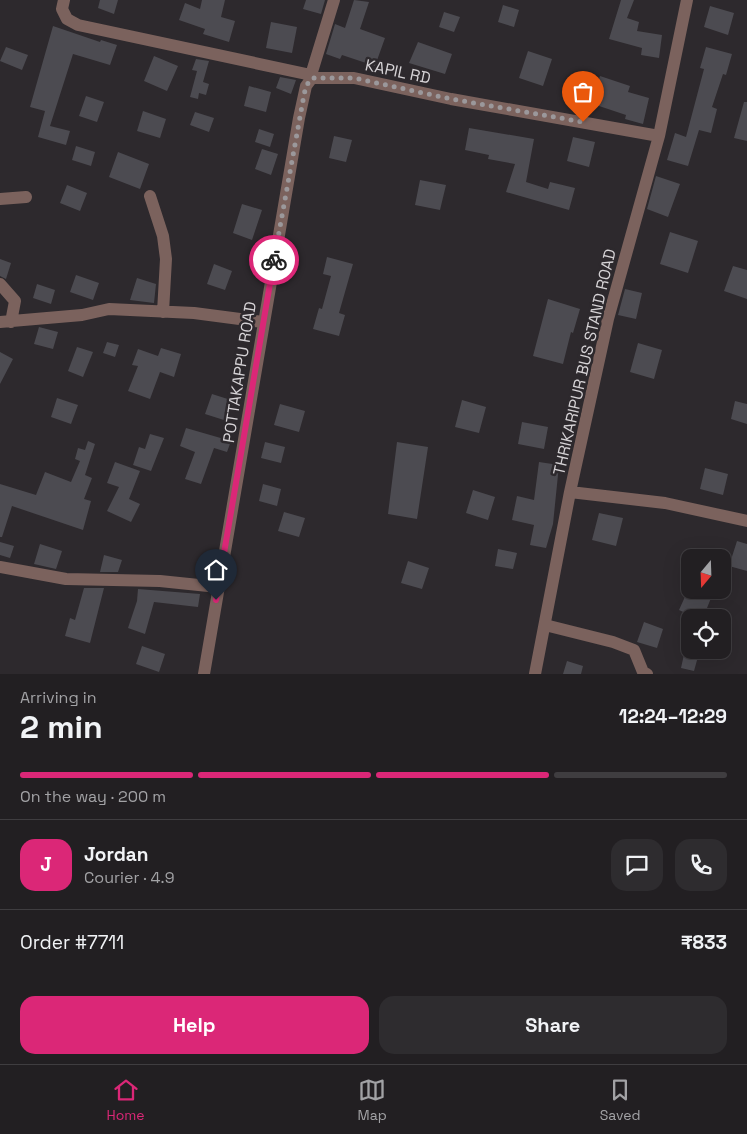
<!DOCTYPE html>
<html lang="en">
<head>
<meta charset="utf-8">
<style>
	:root { --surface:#221f22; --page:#2e2c2f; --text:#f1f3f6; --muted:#a2a2a5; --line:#3f3d40; --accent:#db2777 }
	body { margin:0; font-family:"Space Grotesk",sans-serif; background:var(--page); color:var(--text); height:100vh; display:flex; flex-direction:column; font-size:19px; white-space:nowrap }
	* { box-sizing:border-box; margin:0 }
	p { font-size:16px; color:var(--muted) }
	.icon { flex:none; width:28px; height:28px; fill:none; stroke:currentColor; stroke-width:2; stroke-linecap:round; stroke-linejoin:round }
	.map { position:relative; height:674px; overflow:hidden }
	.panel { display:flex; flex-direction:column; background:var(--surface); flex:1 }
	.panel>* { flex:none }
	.needle { width:32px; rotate:199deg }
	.fabs { position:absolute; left:681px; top:549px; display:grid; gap:10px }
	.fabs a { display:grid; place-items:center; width:50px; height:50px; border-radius:10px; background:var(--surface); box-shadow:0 5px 20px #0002,0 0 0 1px var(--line); font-size:25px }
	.pin { position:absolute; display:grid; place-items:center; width:42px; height:42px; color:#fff; margin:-51px -21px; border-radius:50% 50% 50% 0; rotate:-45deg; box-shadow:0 0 5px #0007 }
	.pin .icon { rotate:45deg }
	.courier { position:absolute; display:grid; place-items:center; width:50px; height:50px; margin:-25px; border:4px solid #db2777; border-radius:50%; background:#fff; color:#222; box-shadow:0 1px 6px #0007 }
	.head em { font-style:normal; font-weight:700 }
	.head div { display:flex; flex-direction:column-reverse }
	.head { display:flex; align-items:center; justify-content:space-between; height:85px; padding:0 20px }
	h1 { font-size:32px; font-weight:700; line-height:38px }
	.bar { display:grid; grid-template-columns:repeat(4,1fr); gap:8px 5px; align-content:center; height:60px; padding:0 20px }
	.bar i { height:6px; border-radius:4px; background:var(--line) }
	.bar .selected { background:var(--accent) }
	.bar p { grid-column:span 4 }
	.line { display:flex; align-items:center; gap:12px; padding:0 20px; border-top:1px solid var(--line) }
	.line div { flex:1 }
	.round { display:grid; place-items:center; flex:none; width:52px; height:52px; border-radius:15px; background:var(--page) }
	.primary-button { display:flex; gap:10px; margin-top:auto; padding:10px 20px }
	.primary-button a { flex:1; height:58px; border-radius:15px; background:var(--accent); color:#fff; font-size:20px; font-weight:700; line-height:58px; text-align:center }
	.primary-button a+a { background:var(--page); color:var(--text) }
	.tabs { display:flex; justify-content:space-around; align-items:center; height:70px; border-top:1px solid var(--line); background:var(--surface); font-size:14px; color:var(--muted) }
	.tabs a { display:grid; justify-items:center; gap:2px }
	.tabs .selected { color:var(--accent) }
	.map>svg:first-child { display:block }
	.building { fill:#4c4b51 }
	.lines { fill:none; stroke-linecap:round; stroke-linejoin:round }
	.minor { stroke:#7b625d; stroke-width:12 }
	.done { stroke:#9b989b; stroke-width:5; stroke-dasharray:0 9 }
	.route { stroke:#db2777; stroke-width:6 }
	.labels { text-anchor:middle; stroke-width:5; stroke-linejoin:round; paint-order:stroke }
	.street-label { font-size:16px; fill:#d6d3d6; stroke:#2d292d }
</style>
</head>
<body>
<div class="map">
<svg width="747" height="674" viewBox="0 0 747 674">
	<rect width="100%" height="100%" fill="#2d292d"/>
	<path class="building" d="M100,0h18l-4,14 -16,-6z
		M202,0h23l-4,17 14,4 -6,21 -26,-8 2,-5 -26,-9 6,-17 15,6z
		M306,0h19l-4,14 -18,-5z
		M354,0l15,2 -9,27 25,9 -10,28 -33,-11 -2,4 -14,-5 9,-30 10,4z
		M621,0h13l-7,18 12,4 -2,9 25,4 -3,23 -18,-3 1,-7 -33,-9z
		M503,5l16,5 -5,17 -16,-5z
		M710,6l24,7 -6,22 -24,-8z
		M444,12l16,5 -6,15 -15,-5z
		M271,22l26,5 -5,26 -26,-5z
		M53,26l47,16 1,-2 16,5 -7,20 -37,-11 -23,72 20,5 -4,14 -28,-8 7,-26 -15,-4z
		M418,42l34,12 -7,20 -36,-11z
		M6,47l22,8 -6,15 -22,-9z
		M706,47l26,7 -6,21 -3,-1 -11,33 5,2 -6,24 -12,-3 -11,36 -21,-6 8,-27 11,4 18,-68 -4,-1z
		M528,51l24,8 -9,27 -24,-8z
		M154,56l24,10 -11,25 -23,-10z
		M196,59l13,2 -6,21 6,2 -3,11 -7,-2 -1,6 -8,-2 7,-26 -5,-1z
		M600,76l30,10 -2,6 21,6 -6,26 -18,-5 1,-4 -36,-12z
		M280,77l16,3 -5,14 -15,-6z
		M249,86l22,6 -5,20 -22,-6z
		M86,96l18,6 -7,20 -18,-6z
		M744,102h3v39l-13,-3z
		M143,111l23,8 -6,19 -23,-7z
		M195,112l19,6 -5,14 -19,-7z
		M469,128l65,11 -8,43 22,7 2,-7 25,6 -6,22 -63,-18 9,-28 -27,-5 1,-4 -24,-5z
		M259,129l15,5 -4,13 -15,-5z
		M334,136l18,4 -6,22 -17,-4z
		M573,137l22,5 -6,25 -22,-6z
		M76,146l19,6 -4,14 -19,-6z
		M262,149l16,5 -7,21 -16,-6z
		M118,152l31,12 -9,25 -31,-12z
		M656,176l24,8 -12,33 -21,-8z
		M420,180l26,5 -6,25 -25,-5z
		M67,185l20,8 -7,18 -20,-8z
		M242,204l20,6 -10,30 -19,-7z
		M670,232l28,9 -10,32 -28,-9z
		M327,257l26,7 -14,49 6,2 -6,21 -26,-7 6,-21 3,1 9,-33 -8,-2z
		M0,259l11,4 -5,16 -6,-3z
		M214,264l18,7 -7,19 -18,-6z
		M733,266l14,4v29l-23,-8z
		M76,275l23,8 -6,17 -23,-8z
		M137,278l19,6 -2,19 -24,-3z
		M37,284l18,6 -4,14 -18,-6z
		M625,289l17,4 -6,26 -18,-4z
		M548,299l32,10 -7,24 -2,-1 -8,32 -30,-8z
		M39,327l19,5 -5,17 -19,-5z
		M107,342l12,3 -4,12 -12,-4z
		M638,343l24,7 -8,29 -24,-7z
		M77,347l16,5 -10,25 -15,-6z
		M161,348l20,6 -7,23 -14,-5 -10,27 -22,-8 10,-25 -6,-1 6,-16 20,7z
		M0,352l13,7 -13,25z
		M212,394l22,7 -7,20 -22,-7z
		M57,398l21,7 -7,19 -20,-7z
		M462,400l24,7 -7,26 -24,-6z
		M735,401l12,3v20l-16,-5z
		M280,404l25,7 -6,21 -25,-7z
		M522,422l26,5 -4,22 -26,-5z
		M186,428l45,13 -4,11 -13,-4 -13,36 -16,-5 10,-27 -15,-6z
		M150,434l14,4 -13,33 -18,-6 6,-18 6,2z
		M88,441l7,3 -10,31 7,3 -8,21 7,2 -8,29 -71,-24 -10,31h-2v-53l36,11 9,-23 26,10 9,-21 -5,-2 3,-11 7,2z
		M265,442l20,5 -4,16 -20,-5z
		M397,442l31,5 -11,72 -29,-5z
		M115,462l25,9 -11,28 11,5 -9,18 -24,-11 12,-24 -12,-4z
		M539,462l20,3 -6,59 -7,24 -16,-3 4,-20 -22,-5 5,-24 17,4z
		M705,468l23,6 -5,21 -23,-6z
		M263,484l18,5 -4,17 -18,-5z
		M473,490l22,7 -7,23 -22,-7z
		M284,512l21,6 -6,19 -21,-6z
		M599,513l24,5 -7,28 -24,-6z
		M737,541l10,3v27l-18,-5z
		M0,542l14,4 -4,12 -10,-3z
		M40,544l22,7 -6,18 -22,-5z
		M498,549l19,4 -4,16 -18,-3z
		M104,555l18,5 -4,12h-18z
		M408,561l21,7 -7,21 -21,-6z
		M84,588h20l-14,55 -25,-7 5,-18 5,2z
		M138,589l62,5 -2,13 -44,-5 -9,32 -17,-6 9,-27z
		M688,590h18l7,3 -10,25h-7l-17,-8z
		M644,622l19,7 -6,19 -20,-6z
		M142,646l23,8 -6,18 -23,-8z
		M685,650l14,3 -5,18 -13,-3z
		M567,661l16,5 -2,8h-18z"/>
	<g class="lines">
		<path class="minor" d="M64,0l-2,9 5,10 11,6 233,50 1,3h42l97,21 208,37
			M311,75l23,-75
			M150,196l13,40 3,23 -3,53
			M0,199l26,-2
			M0,284l15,17 -4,21
			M0,322l82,-7 27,-6 85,4 69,9
			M570,492l95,11 82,18
			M0,567l66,12 94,2 58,6
			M545,625l68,17 21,8 9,22 4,2
			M204,674l95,-556 7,-32 6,-8
			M535,674l35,-182 38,-173 51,-183 28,-136"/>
	</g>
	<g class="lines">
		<path class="done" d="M274,260l30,-165 2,-9 6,-8h42l97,21 132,23"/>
		<path class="route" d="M216,600l58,-340"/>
	</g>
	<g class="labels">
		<g class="street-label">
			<text transform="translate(398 71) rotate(12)" y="6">KAPIL RD</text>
			<text transform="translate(584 362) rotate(-77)" y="6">THRIKARIPUR BUS STAND ROAD</text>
			<text transform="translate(239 372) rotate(-81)" y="6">POTTAKAPPU ROAD</text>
		</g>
	</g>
</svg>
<div class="fabs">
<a><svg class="needle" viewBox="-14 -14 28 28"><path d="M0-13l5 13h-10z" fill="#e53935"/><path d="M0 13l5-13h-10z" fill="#a2a2a5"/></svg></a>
<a><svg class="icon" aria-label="locate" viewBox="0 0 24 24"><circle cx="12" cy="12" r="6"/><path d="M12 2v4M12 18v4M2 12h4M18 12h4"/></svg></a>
</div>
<div class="pin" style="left:583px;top:122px;background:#ea580c"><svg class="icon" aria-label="bag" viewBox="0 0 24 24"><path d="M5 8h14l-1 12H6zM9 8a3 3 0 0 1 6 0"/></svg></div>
<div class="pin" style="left:216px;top:600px;background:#1f2937"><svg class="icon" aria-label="home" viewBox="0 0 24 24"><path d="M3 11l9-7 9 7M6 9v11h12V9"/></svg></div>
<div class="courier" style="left:274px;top:260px"><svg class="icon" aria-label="bike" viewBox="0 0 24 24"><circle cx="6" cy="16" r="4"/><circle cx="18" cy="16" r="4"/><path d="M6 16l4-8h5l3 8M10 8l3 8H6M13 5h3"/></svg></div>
</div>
<section class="panel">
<div class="head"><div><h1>2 min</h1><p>Arriving in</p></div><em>12:24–12:29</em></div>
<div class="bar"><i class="selected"></i><i class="selected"></i><i class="selected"></i><i></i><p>On the way · 200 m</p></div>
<div class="line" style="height:90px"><b class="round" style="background:var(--accent);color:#fff">J</b><div><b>Jordan</b><p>Courier · 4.9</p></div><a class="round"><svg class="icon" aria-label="chat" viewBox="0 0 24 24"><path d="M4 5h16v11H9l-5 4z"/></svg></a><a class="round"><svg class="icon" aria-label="phone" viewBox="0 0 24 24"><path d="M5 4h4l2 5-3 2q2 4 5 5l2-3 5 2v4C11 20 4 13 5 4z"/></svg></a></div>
<div class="line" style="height:65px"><div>Order #7711</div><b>₹833</b></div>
<div class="primary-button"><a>Help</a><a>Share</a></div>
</section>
<nav class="tabs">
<a class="selected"><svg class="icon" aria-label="home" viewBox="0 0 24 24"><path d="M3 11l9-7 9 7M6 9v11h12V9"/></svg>Home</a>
<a><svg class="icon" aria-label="map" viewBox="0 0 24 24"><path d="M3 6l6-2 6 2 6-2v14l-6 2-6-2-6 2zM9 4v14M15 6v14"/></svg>Map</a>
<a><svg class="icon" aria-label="saved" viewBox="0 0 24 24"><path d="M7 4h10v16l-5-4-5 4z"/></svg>Saved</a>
</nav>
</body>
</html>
